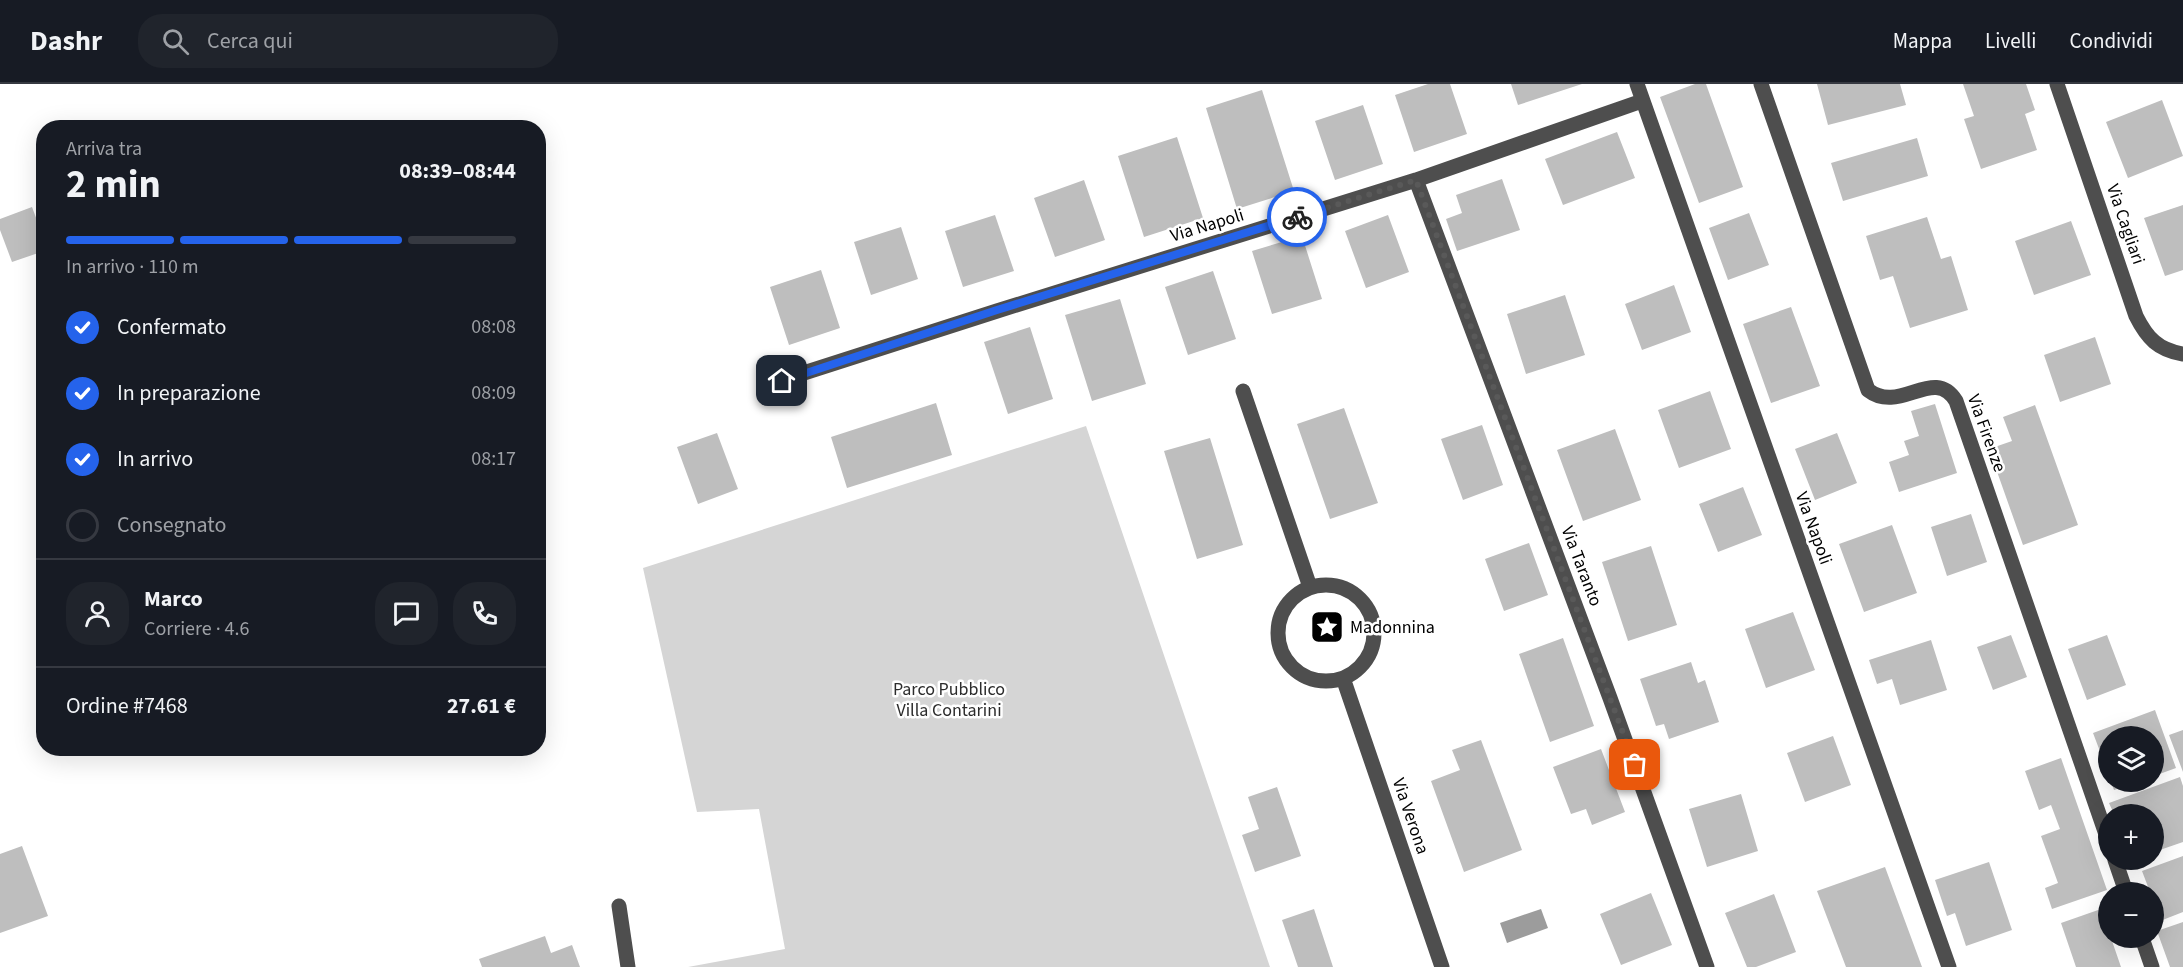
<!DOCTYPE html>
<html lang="it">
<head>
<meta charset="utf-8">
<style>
	:root { --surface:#171b24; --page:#20242c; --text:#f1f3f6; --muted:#9ea1a6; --line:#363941; --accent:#2563eb }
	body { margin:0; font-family:"Source Sans 3",sans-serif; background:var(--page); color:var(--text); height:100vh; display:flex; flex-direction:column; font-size:22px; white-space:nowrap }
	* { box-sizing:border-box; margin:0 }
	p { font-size:20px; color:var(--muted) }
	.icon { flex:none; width:33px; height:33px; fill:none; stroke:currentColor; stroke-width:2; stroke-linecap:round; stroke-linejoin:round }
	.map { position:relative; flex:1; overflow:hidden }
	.drawer { position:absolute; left:36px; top:36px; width:510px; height:636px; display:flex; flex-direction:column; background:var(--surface); border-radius:24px; box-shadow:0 6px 24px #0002 }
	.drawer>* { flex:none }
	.buttons { position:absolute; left:2098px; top:642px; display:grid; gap:12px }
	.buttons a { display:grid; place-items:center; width:66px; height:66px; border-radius:50%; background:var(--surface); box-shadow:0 6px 24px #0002; font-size:30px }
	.pin { position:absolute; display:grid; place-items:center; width:51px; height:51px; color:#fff; margin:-26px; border-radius:12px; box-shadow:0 3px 9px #0006 }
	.courier { position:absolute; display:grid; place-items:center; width:60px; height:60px; margin:-30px; border:4px solid #2563eb; border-radius:50%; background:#fff; color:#222; box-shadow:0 2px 8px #0007 }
	.headline em { font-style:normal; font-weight:700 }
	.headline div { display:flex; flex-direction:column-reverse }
	.headline { display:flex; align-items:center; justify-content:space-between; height:102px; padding:0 30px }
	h1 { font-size:39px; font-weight:700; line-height:45px }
	.bar { display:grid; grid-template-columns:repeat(4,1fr); gap:9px 6px; align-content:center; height:72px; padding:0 30px }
	.bar i { height:8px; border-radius:4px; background:var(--line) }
	.bar .on { background:var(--accent) }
	.bar p { grid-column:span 4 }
	.line { display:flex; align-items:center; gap:15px; padding:0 30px; border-top:2px solid var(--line) }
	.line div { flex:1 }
	.round { display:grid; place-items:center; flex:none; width:63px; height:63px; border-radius:24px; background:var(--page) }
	ol { padding:0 30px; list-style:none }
	li { display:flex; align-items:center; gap:18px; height:66px }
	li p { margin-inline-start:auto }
	li .icon { padding:6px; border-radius:50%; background:var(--accent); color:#fff; stroke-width:4 }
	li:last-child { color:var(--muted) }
	li i { width:33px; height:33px; border:3px solid var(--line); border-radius:50% }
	header { display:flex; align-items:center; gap:36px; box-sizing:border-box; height:84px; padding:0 30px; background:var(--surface); border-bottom:2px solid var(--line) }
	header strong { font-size:28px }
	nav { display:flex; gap:33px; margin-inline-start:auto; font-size:21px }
	.search { width:420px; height:54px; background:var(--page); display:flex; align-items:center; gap:15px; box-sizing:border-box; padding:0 21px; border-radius:24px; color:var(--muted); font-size:22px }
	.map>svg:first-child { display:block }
	.green { fill:#d5d5d5 }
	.water { fill:#9c9c9c }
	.building { fill:#bebebe }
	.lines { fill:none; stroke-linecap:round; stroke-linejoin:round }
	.minor { stroke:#4e4e4e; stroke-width:15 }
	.done { stroke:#595959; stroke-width:6; stroke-dasharray:0 10.8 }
	.route { stroke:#2563eb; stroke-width:8 }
	.labels { text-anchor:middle; stroke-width:5; stroke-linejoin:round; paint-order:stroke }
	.street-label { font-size:18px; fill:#000; stroke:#fff }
	.poi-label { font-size:18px; fill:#000; stroke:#fff; text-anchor:start }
	.park-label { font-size:18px; fill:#2c2c2c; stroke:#fff }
</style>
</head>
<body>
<header>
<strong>Dashr</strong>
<div class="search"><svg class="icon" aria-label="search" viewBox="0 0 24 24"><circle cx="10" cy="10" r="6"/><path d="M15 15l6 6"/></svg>Cerca qui</div>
<nav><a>Mappa</a><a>Livelli</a><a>Condividi</a></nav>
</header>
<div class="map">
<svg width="2183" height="883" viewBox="0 0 2183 883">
	<rect width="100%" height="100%" fill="#fff"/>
	<path class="green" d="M1086,342l184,541h-582l97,-18 -26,-140 -62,3 -54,-244z"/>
	<path class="water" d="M1541,825l7,19 -41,15 -7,-20z"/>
	<path class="building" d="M1428,0h22l17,50 -53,18 -19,-57z
		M1511,0h71l-64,21z
		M1695,0h11l37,103 -44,16 -39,-106z
		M1817,0h83l6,21 -78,20z
		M1963,0h63l9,26 -10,4 12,36 -56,19 -17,-50 10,-3z
		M1262,6l32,101 -57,18 -31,-101z
		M2162,16l21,56 -55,22 -22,-56z
		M1363,21l20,59 -48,16 -20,-59z
		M1617,48l18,46 -72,27 -18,-46z
		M1177,53l26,81 -59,19 -26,-81z
		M1917,54l11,38 -85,25 -12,-38z
		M1502,95l18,51 -63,21 -11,-32 16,-6 -6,-18z
		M1084,96l21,60 -50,17 -21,-59z
		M2183,121v65l-18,6 -21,-58z
		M32,123l12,32v12l-32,11 -12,-32v-11z
		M1749,129l20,52 -41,15 -19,-52z
		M995,131l19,56 -51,16 -18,-56z
		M1388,131l21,57 -43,16 -21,-57z
		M1927,133l14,42 10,-3 17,54 -58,18 -17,-52 -13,4 -14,-44z
		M2071,137l20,54 -57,20 -19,-54z
		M901,143l17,52 -47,16 -17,-53z
		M1302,152l20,63 -50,15 -20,-63z
		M821,186l19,58 -51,17 -19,-58z
		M1213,187l23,68 -48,16 -23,-68z
		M1674,201l17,47 -49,18 -17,-46z
		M1565,211l20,60 -59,19 -19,-60z
		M1120,215l26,85 -54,17 -27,-86z
		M1791,223l29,79 -49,17 -28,-79z
		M1030,243l23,72 -45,15 -24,-72z
		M2095,253l16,47 -51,18 -16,-47z
		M1710,307l21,58 -52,19 -21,-58z
		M936,319l16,52 -105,33 -16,-51z
		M1935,320l22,69 -58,19 -10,-30 20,-7 -5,-14 15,-5 -8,-25z
		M2035,321l43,120 -55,20 -34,-96 23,-8 -9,-24z
		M1344,324l34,95 -48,16 -33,-95z
		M1482,341l21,60 -40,15 -22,-61z
		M1615,345l26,71 -58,21 -26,-71z
		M717,349l21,56 -40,15 -21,-57z
		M1837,349l20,50 -42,17 -20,-51z
		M1210,354l33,107 -46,14 -33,-108z
		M1743,403l19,48 -44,17 -19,-48z
		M1971,430l16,48 -40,14 -16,-49z
		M1892,441l25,68 -53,19 -25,-68z
		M1529,459l19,52 -44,16 -19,-52z
		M1651,462l26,79 -49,16 -26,-79z
		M1793,528l22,58 -49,18 -21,-59z
		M2011,551l16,42 -34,13 -16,-43z
		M2107,551l19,50 -39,15 -19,-51z
		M1563,554l31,88 -44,16 -31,-88z
		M1931,556l16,50 -47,15 -8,-26 -15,5 -8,-24z
		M1691,578l7,21 7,-3 14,42 -50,17 -5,-15 -8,2 -16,-47z
		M2155,626l21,58 -22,8v-40h-45v39l-16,-42z
		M2183,646v42l-14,-37z
		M1833,652l18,49 -46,17 -18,-49z
		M1481,656l41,110 -58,22 -33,-91 29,-11 -8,-20z
		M1601,665l24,63 -33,13 -6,-16 -15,5 -18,-47z
		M2061,674l46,132 -55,19 -7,-21 13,-5 -17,-47 19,-7 -9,-24 -12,5 -14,-39z
		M2180,693l3,9v56l-29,10v-38h-40l-5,-11z
		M2111,698h27l-24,8z
		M1277,703l24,69 -46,16 -13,-37 17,-6 -11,-32z
		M1741,710l17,57 -51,16 -18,-58z
		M22,762l26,70 -48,17v-79z
		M2183,772v56l-23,9 -6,-17v-12h-4l-8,-21z
		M1989,778l23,68 -46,16 -11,-33 -8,3 -12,-36z
		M1885,783l37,100h-76l-29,-76z
		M1651,809l21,52 -51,20 -21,-51z
		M1774,810l22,58 -40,15h-9l-22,-54z
		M1314,825l19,58h-35l-16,-47z
		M2101,825l20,58h-45l-15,-44z
		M2183,838v45h-13l-13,-36z
		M545,852l6,17 21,-8 8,22h-98l-3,-8z"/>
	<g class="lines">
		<path class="minor" d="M1637,0l312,883
			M1761,0l107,306c32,25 66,-25 88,11l153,442
			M2057,0l79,232c11,22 22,34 47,38
			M1416,96l194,518 97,269
			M782,296l215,-69 419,-131 226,-79
			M1243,307l67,196
			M1278 549a48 48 0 1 1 96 0a48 48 0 1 1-96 0Z
			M1343,594l99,289
			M2115,776l11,32
			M619,822l9,61
			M2142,854l10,29"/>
	</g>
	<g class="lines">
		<path class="done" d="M1297,133l119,-37 219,585"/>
		<path class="route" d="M782,297l215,-71 300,-93"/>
	</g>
	<defs>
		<symbol id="sight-square" viewBox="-11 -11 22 22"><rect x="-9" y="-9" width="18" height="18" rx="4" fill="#000" stroke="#fff"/><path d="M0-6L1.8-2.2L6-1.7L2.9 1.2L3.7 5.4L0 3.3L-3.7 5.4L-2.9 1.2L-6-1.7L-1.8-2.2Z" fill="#fff"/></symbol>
	</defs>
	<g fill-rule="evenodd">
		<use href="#sight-square" x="1308" y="524" width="38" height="38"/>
	</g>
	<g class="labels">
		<g class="street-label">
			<text transform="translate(2126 140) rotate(71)" y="6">Via Cagliari</text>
			<text transform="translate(1207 141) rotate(-17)" y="6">Via Napoli</text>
			<text transform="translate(1987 349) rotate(70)" y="6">Via Firenze</text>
			<text transform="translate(1814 444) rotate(70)" y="6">Via Napoli</text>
			<text transform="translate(1582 482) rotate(69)" y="6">Via Taranto</text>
			<text transform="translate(1411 732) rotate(71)" y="6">Via Verona</text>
		</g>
		<g class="poi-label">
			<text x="1350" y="549">Madonnina</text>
		</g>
		<g class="park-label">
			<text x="949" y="611">Parco Pubblico<tspan x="949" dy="21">Villa Contarini</tspan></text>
		</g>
	</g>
</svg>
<div class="buttons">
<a><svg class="icon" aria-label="layers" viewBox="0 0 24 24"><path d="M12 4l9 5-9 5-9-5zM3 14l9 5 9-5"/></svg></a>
<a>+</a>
<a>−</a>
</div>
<div class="pin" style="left:1635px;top:681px;background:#ea580c"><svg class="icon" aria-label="bag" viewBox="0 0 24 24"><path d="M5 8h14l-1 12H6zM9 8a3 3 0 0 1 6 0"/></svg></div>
<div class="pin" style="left:782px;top:297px;background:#1f2937"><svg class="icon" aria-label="home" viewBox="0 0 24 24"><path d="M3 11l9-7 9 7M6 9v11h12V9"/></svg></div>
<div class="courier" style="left:1297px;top:133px"><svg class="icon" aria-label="bike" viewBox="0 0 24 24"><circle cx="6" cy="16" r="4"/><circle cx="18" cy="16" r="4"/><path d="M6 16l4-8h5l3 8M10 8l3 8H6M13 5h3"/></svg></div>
<section class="drawer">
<div class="headline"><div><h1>2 min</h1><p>Arriva tra</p></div><em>08:39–08:44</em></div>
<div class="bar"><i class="on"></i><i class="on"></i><i class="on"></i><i></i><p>In arrivo · 110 m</p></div>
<ol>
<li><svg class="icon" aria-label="check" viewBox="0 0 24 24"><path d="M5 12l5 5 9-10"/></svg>Confermato<p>08:08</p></li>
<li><svg class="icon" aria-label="check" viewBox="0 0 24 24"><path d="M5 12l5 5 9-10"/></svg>In preparazione<p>08:09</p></li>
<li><svg class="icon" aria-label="check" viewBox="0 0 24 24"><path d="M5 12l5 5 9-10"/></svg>In arrivo<p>08:17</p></li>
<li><i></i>Consegnato</li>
</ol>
<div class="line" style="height:108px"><a class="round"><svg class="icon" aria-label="person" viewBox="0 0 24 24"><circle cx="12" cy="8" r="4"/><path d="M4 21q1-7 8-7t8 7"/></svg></a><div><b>Marco</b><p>Corriere · 4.6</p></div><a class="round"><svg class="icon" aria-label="chat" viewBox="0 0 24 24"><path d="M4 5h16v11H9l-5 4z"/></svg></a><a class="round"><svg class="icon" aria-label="phone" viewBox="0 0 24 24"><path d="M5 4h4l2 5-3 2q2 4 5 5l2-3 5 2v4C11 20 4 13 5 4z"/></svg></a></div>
<div class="line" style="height:78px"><div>Ordine #7468</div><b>27.61 €</b></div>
</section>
</div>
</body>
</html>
